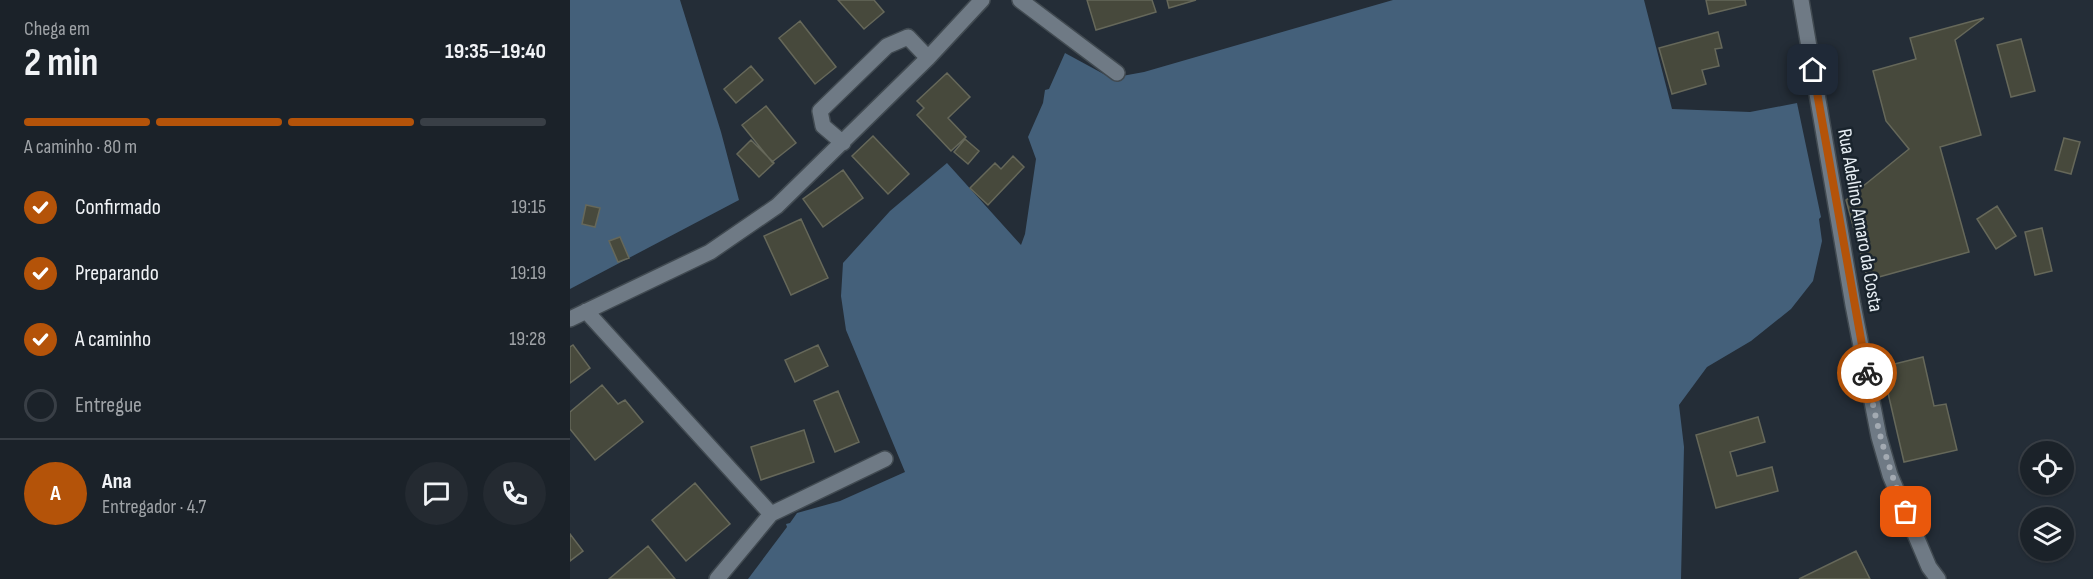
<!DOCTYPE html>
<html lang="pt">
<head>
<meta charset="utf-8">
<style>
	:root { --surface:#1b2229; --page:#242a31; --text:#f1f3f6; --muted:#a0a4a8; --line:#393f46; --accent:#b45309 }
	body { margin:0; font-family:"Sofia Sans Condensed",sans-serif; background:var(--page); color:var(--text); height:100vh; display:flex; flex-direction:column; font-size:22px; white-space:nowrap }
	* { box-sizing:border-box; margin:0 }
	p { font-size:20px; color:var(--muted) }
	.icon { flex:none; width:33px; height:33px; fill:none; stroke:currentColor; stroke-width:2; stroke-linecap:round; stroke-linejoin:round }
	.map { position:relative; flex:1; overflow:hidden }
	.sheet { display:flex; flex-direction:column; background:var(--surface); width:570px }
	.sheet>* { flex:none }
	.controls { position:absolute; left:1450px; top:441px; display:grid; gap:12px }
	.controls a { display:grid; place-items:center; width:54px; height:54px; border-radius:50%; background:var(--surface); box-shadow:0 2px 4px #0004,0 0 0 2px var(--line); font-size:30px }
	.pin { position:absolute; display:grid; place-items:center; width:51px; height:51px; color:#fff; margin:-26px; border-radius:12px; box-shadow:0 3px 9px #0006 }
	.courier { position:absolute; display:grid; place-items:center; width:60px; height:60px; margin:-30px; border:4px solid #b45309; border-radius:50%; background:#fff; color:#222; box-shadow:0 2px 8px #0007 }
	.headline em { font-style:normal; font-weight:700 }
	.headline div { display:flex; flex-direction:column-reverse }
	.headline { display:flex; align-items:center; justify-content:space-between; height:102px; padding:0 24px }
	h1 { font-size:39px; font-weight:700; line-height:45px }
	.bar { display:grid; grid-template-columns:repeat(4,1fr); gap:9px 6px; align-content:center; height:72px; padding:0 24px }
	.bar i { height:8px; border-radius:4px; background:var(--line) }
	.bar .active { background:var(--accent) }
	.bar p { grid-column:span 4 }
	.line { display:flex; align-items:center; gap:15px; padding:0 24px; border-top:2px solid var(--line) }
	.line div { flex:1 }
	.round { display:grid; place-items:center; flex:none; width:63px; height:63px; border-radius:32px; background:var(--page) }
	ol { padding:0 24px; list-style:none }
	li { display:flex; align-items:center; gap:18px; height:66px }
	li p { margin-inline-start:auto }
	li .icon { padding:6px; border-radius:50%; background:var(--accent); color:#fff; stroke-width:4 }
	li:last-child { color:var(--muted) }
	li i { width:33px; height:33px; border:3px solid var(--line); border-radius:50% }
	main { display:flex; flex:1; min-height:0 }
	.map>svg:first-child { display:block }
	.forest { fill:#44607a }
	.building { fill:#47493c; stroke:#66685a; stroke-width:1.5 }
	.lines { fill:none; stroke-linecap:round; stroke-linejoin:round }
	.minor-casing { stroke:#414a51; stroke-width:18 }
	.tertiary-casing { stroke:#414a51; stroke-width:18 }
	.minor { stroke:#6f7a85; stroke-width:15 }
	.tertiary { stroke:#6f7a85; stroke-width:15 }
	.done { stroke:#a3aab2; stroke-width:6; stroke-dasharray:0 10.8 }
	.route { stroke:#b45309; stroke-width:8 }
	.labels { text-anchor:middle; stroke-width:5; stroke-linejoin:round; paint-order:stroke }
	.street-label { font-size:20px; fill:#e7eef4; stroke:#1a242d }
</style>
</head>
<body>
<main>
<section class="sheet">
<div class="headline"><div><h1>2 min</h1><p>Chega em</p></div><em>19:35–19:40</em></div>
<div class="bar"><i class="active"></i><i class="active"></i><i class="active"></i><i></i><p>A caminho · 80 m</p></div>
<ol>
<li><svg class="icon" aria-label="check" viewBox="0 0 24 24"><path d="M5 12l5 5 9-10"/></svg>Confirmado<p>19:15</p></li>
<li><svg class="icon" aria-label="check" viewBox="0 0 24 24"><path d="M5 12l5 5 9-10"/></svg>Preparando<p>19:19</p></li>
<li><svg class="icon" aria-label="check" viewBox="0 0 24 24"><path d="M5 12l5 5 9-10"/></svg>A caminho<p>19:28</p></li>
<li><i></i>Entregue</li>
</ol>
<div class="line" style="height:108px"><b class="round" style="background:var(--accent);color:#fff">A</b><div><b>Ana</b><p>Entregador · 4.7</p></div><a class="round"><svg class="icon" aria-label="chat" viewBox="0 0 24 24"><path d="M4 5h16v11H9l-5 4z"/></svg></a><a class="round"><svg class="icon" aria-label="phone" viewBox="0 0 24 24"><path d="M5 4h4l2 5-3 2q2 4 5 5l2-3 5 2v4C11 20 4 13 5 4z"/></svg></a></div>
</section>
<div class="map">
<svg width="1523" height="579" viewBox="0 0 1523 579">
	<rect width="100%" height="100%" fill="#242d37"/>
	<path class="forest" d="M0,0h110l41,132 18,68 -169,89z
		M823,0h251l28,109 78,3 47,-9 24,114 -2,2 3,22 -9,40 -22,28 -40,32 -44,26 -28,38 5,42 -3,132h-933l39,-52 -1,-3 4,-1 7,-10 43,-12 65,-29 -59,-142 -5,-34 2,-33 47,-52 57,-48 74,82 4,-11 11,-75 -8,-22 15,-34 2,-13 4,-1 16,-36 46,25 33,-6z"/>
	<path class="building" d="M268,0h36l10,12 -20,17z
		M517,0h65l4,12 -60,18z
		M597,0h29l-27,8z
		M1136,0h39l1,5 -37,9z
		M1414,18l-29,22 26,95 -41,12 29,105 -101,28 -22,-80 63,-51 -23,-28 -13,-50 43,-12 -6,-21z
		M230,21l36,46 -21,17 -36,-46z
		M1148,32l4,16 -7,1 4,17 -17,4 4,14 -34,10 -13,-46z
		M1451,39l14,52 -24,6 -14,-52z
		M181,66l12,14 -27,23 -12,-14z
		M377,73l23,24 -22,21 18,19 -15,14 -34,-36 7,-7 -7,-7z
		M196,106l30,37 -24,19 -30,-37z
		M303,136l36,38 -21,20 -36,-38z
		M1494,138l16,4 -9,32 -16,-4z
		M395,139l14,12 -11,13 -14,-12z
		M181,140l23,23 -15,14 -22,-23z
		M443,156l11,11 -36,38 -18,-17 25,-25 6,6z
		M273,170l20,28 -40,29 -20,-28z
		M16,205l14,3 -5,19 -13,-3z
		M1427,206l19,30 -20,13 -19,-30z
		M231,219l27,59 -37,17 -27,-59z
		M1472,228l10,43 -17,4 -10,-43z
		M50,237l9,21 -11,4 -9,-21z
		M3,345l17,23 -20,15v-36z
		M248,345l10,21 -33,16 -10,-22z
		M1353,357l11,49 12,-2 11,46 -53,12 -22,-95z
		M32,385l16,19 7,-4 18,22 -48,38 -25,-31v-17z
		M268,391l21,51 -24,10 -21,-51z
		M1188,417l7,25 -35,10 7,24 35,-9 6,24 -62,17 -20,-73z
		M234,430l10,32 -53,18 -10,-33z
		M125,483l35,41 -44,37 -34,-41z
		M0,534l13,17 -13,10z
		M78,546l27,33h-66z
		M1286,551l14,28h-71z"/>
	<g class="lines">
		<defs>
			<path id="minor" d="M450,0l97,73
				M273,143l-20,-17 -3,-15 67,-65 21,-9 20,21
				M16,311l185,203
				M0,319l140,-67 67,-46 151,-148 54,-58
				M147,579l54,-65 114,-55"/>
			<path id="tertiary" d="M1231,0l52,305 26,132 11,38 39,92 9,12"/>
		</defs>
		<use href="#minor" class="minor-casing"/>
		<use href="#tertiary" class="tertiary-casing"/>
		<use href="#minor" class="minor"/>
		<use href="#tertiary" class="tertiary"/>
	</g>
	<g class="lines">
		<path class="done" d="M1297,373c9,51 19,90 39,139"/>
		<path class="route" d="M1243,70l54,303"/>
	</g>
	<g class="labels">
		<g class="street-label">
			<text transform="translate(1291 220) rotate(80)" y="7">Rua Adelino Amaro da Costa</text>
		</g>
	</g>
</svg>
<div class="controls">
<a><svg class="icon" aria-label="locate" viewBox="0 0 24 24"><circle cx="12" cy="12" r="6"/><path d="M12 2v4M12 18v4M2 12h4M18 12h4"/></svg></a>
<a><svg class="icon" aria-label="layers" viewBox="0 0 24 24"><path d="M12 4l9 5-9 5-9-5zM3 14l9 5 9-5"/></svg></a>
</div>
<div class="pin" style="left:1336px;top:512px;background:#ea580c"><svg class="icon" aria-label="bag" viewBox="0 0 24 24"><path d="M5 8h14l-1 12H6zM9 8a3 3 0 0 1 6 0"/></svg></div>
<div class="pin" style="left:1243px;top:70px;background:#1f2937"><svg class="icon" aria-label="home" viewBox="0 0 24 24"><path d="M3 11l9-7 9 7M6 9v11h12V9"/></svg></div>
<div class="courier" style="left:1297px;top:373px"><svg class="icon" aria-label="bike" viewBox="0 0 24 24"><circle cx="6" cy="16" r="4"/><circle cx="18" cy="16" r="4"/><path d="M6 16l4-8h5l3 8M10 8l3 8H6M13 5h3"/></svg></div>
</div>
</main>
</body>
</html>
